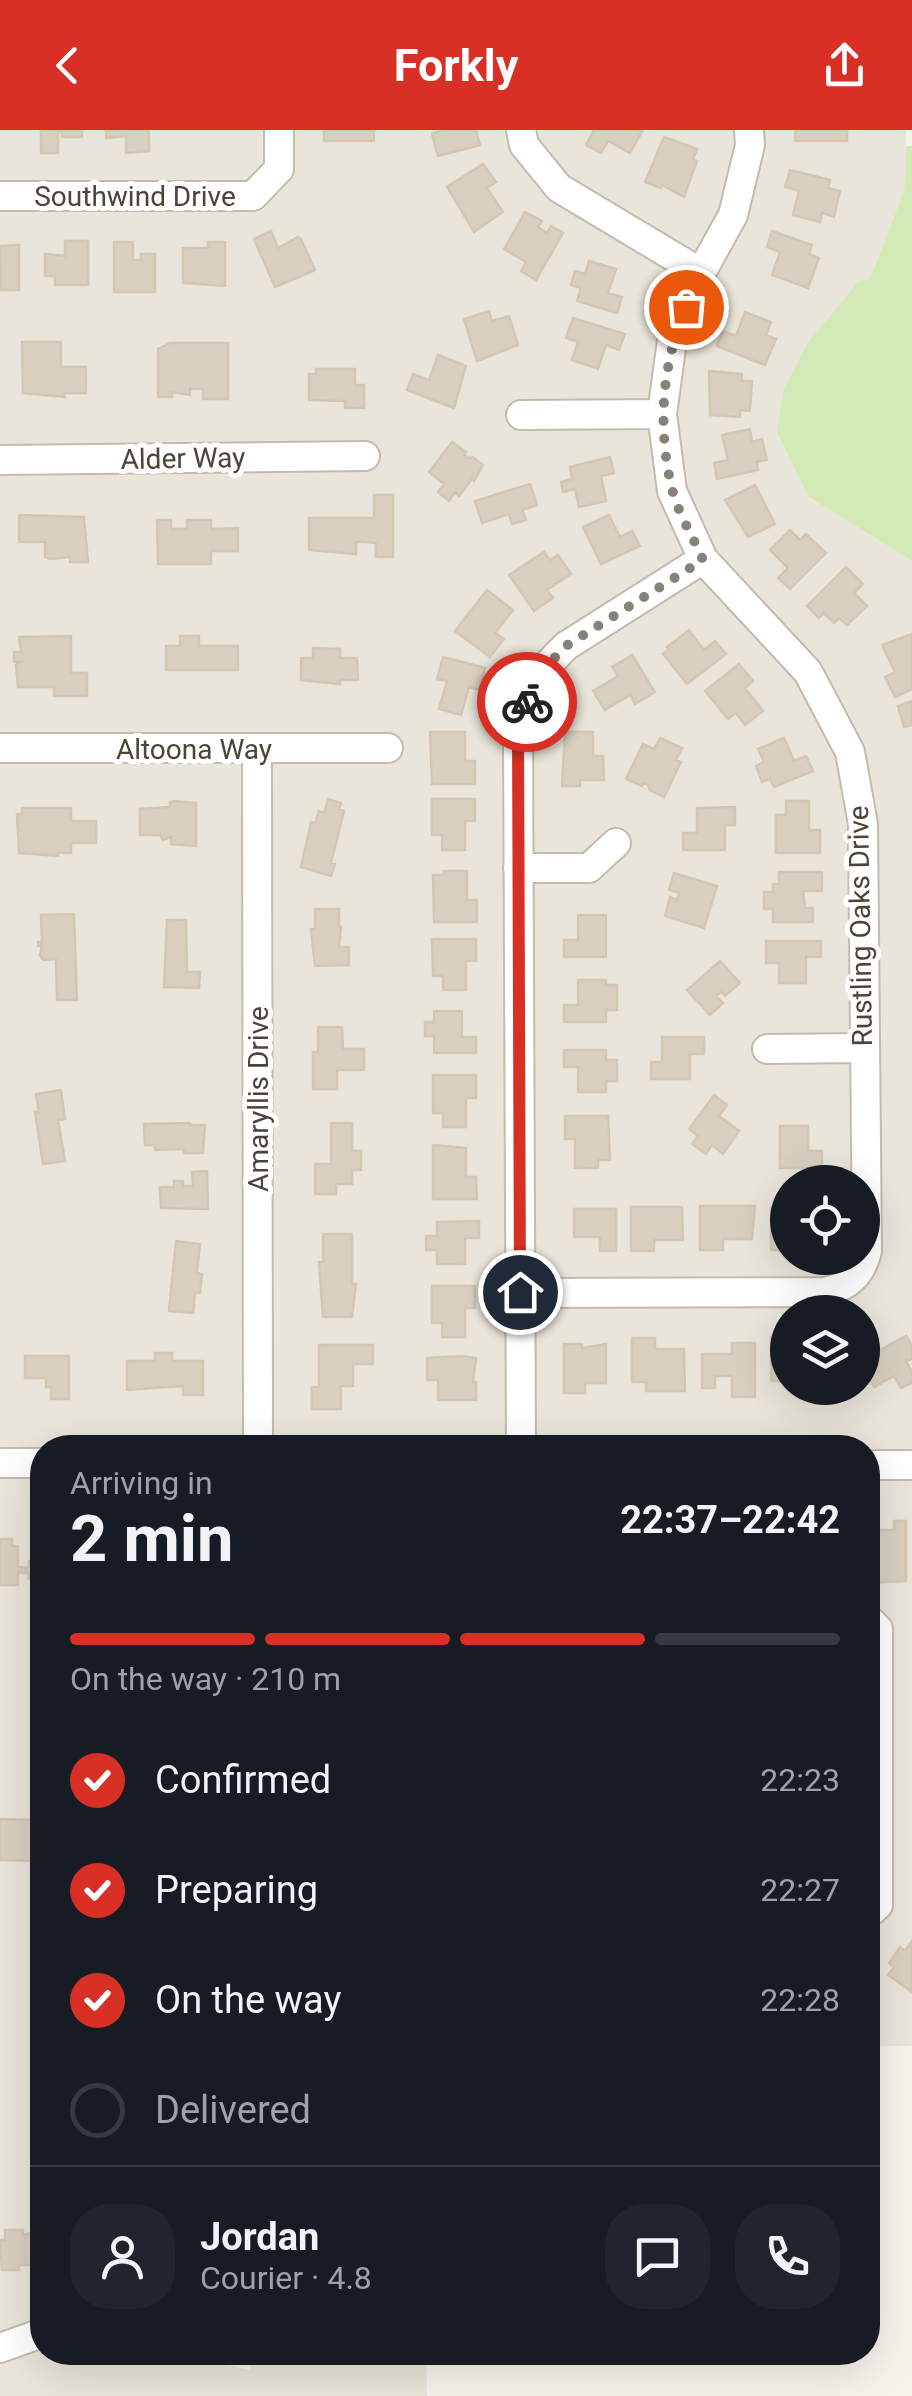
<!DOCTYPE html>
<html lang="en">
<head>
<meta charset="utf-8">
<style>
	:root { --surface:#171b24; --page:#20242c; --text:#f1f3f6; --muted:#9ea1a6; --line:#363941; --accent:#d93025 }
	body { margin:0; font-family:Roboto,sans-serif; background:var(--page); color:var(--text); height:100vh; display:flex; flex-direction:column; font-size:38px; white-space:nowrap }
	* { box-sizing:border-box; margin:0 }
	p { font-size:32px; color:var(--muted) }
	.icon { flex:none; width:55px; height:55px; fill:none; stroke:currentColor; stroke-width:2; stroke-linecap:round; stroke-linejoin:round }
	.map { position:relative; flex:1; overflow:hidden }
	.panel { position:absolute; left:30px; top:1305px; width:850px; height:930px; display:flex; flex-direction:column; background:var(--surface); border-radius:40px; box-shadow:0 10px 40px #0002 }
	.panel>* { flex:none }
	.buttons { position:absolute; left:770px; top:1035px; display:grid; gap:20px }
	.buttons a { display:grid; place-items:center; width:110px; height:110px; border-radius:50%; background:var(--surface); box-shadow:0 10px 40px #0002; font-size:50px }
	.pin { position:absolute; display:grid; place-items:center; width:85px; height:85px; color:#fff; margin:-42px; border:5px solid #fff; border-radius:50%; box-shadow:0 2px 10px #0007 }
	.courier { position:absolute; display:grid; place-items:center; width:100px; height:100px; margin:-50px; border:8px solid #d93025; border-radius:50%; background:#fff; color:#222; box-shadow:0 2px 12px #0007 }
	.headline em { font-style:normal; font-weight:700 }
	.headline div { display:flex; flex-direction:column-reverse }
	.headline { display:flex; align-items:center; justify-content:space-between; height:170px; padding:0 40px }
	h1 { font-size:65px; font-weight:700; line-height:75px }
	.bar { display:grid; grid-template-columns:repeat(4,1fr); gap:15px 10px; align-content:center; height:120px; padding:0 40px }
	.bar i { height:12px; border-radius:8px; background:var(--line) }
	.bar .current { background:var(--accent) }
	.bar p { grid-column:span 4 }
	.line { display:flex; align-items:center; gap:25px; padding:0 40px; border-top:2px solid var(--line) }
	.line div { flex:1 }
	.round { display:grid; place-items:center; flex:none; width:105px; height:105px; border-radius:40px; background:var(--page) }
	ol { padding:0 40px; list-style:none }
	li { display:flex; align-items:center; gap:30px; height:110px }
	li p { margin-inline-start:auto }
	li .icon { padding:10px; border-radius:50%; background:var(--accent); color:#fff; stroke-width:4 }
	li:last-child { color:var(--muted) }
	li i { width:55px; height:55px; border:5px solid var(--line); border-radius:50% }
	header { display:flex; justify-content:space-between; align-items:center; height:130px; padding:0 40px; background:var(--accent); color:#fff; font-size:45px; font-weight:700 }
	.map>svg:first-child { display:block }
	.residential { fill:#eae5da; fill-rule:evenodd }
	.green { fill:#d2eab5 }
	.building { fill:#d8cfc1; stroke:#d3c7b4; stroke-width:2.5 }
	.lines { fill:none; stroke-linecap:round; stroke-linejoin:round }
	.minor-casing { stroke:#c2bbae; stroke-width:32 }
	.minor { stroke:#fff; stroke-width:28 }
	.done { stroke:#878178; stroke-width:10; stroke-dasharray:0 18 }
	.route { stroke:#d93025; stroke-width:12 }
	.labels { text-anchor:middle; stroke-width:10; stroke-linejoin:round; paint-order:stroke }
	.street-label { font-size:28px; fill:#4b4439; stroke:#fff }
</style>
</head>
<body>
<header><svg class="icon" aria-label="back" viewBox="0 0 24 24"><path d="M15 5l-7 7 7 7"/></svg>Forkly<svg class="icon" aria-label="share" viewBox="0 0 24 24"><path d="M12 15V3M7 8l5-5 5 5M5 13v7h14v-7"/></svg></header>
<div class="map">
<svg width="912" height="2266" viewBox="0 0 912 2266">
	<rect width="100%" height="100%" fill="#f6f3ec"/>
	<path class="residential" d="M0,0h269v34l-20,21 -249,-1z
		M289,0h222l177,148 -35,125 -142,2 1,22 141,-2 37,130 -162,115 -17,777h-243l-1,-686 130,-2 1,-21 -398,-1v-265l375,-5v-22l-375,4v-242h252z
		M531,0h208l-15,80 -26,48 -132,-79 -33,-40z
		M759,0h147l-1,58 -35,91 -11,2 -50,216 103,64v893h-44v-6l-337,-1 -1,-143 329,-16 -1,-541 -147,-194 -29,-66 -11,-73 11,-70zM788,1182h74v76h-74z
		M702,443l98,106 41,77 12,69 1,212 -96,1 -1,22 97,-1 2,123h-68v76h67l-8,12 -23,11h-294l-2,-401 67,-4 35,-31 -12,-17 -33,29h-57v-127l15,-45 29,-30z
		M0,629l247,2 1,686 -206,1v4h-42z
		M912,1342v574h-44v-118l13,-12h6v-5l-3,-290 -16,-17v-131z
		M0,1344h42v848l-42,15z
		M42,2215v7l131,1 77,17 3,-17h173l1,43h-427v-36z"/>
	<path class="green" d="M906,16h6v415l-103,-64 -32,-65 7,-43 24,-46 51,-62 11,-2 35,-91z"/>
	<path class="building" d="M41,0h41v7h-20v-5h-4v21h-17z
		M106,0h43v21l-23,2v-17l-20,2z
		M324,0h50v11h-50z
		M476,0l4,15 -42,11 -6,-22 10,-4z
		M594,0h49l-13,23 -22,-12 -7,12 -15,-8z
		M795,0h52v11h-52z
		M664,7l33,12 -4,10 4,2 -13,36 -22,-12 -1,3 -16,-6z
		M483,34l13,18 -9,6 16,24 -29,20 -27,-45z
		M790,40l40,10 -2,8 12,3 -6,26 -12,-4 -2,9 -27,-7 6,-24 -14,-4z
		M525,82l17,9 -4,6 9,6 4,-7 12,7 -27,47 -15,-9 5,-9 -22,-13z
		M271,101l7,17 20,-11 3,2 14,31 -40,17 -21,-48z
		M772,101l40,14 -3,9 10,4 -11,30 -36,-13 8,-23 -13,-5z
		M65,111h23v44h-33v-9h-10v-22l20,2z
		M114,112h19v18h8v-6h14v38h-41z
		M208,112h17v44l-42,-3v-35h25z
		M19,115v45h-18l-1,-44z
		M589,131l27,8 -8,24 14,4 -5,16 -40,-12 4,-13 -10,-3 4,-14 10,3z
		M489,181l3,10 17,-5 9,29 -41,16 -13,-42z
		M745,182l26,10 -5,13 10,4 -11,26 -48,-19 6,-15 13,5z
		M573,188l52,16 -6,16 -13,-5 -8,24 -26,-9 6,-18 -12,-4z
		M22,212h39v25h25v26h-22l1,4 -42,-4z
		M170,213h58v56h-25v-10h-13v6l-18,-3v5h-14v-48z
		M438,225l28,11 -12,42 -47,-18 6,-16 16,6z
		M316,239h39v16h9v23h-19v-7l-36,-1v-26h7z
		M709,241l33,3v7h10l-2,30 -10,-1v7l-30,-2z
		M750,299l2,13 10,-3 5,21 -10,2 1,8 -41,9 -3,-16 14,-3 -6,-25z
		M452,312l14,10 -2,3 4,3 5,-1 10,8 -9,16 -2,-2 -13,17 -4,-4 -6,9 -11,-9 6,-8 -15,-12z
		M610,327l4,16 -13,3 5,25 -27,6 -4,-18 -12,3 -2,-10 11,-3 -2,-12z
		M530,354l7,21 -15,5 4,10 -14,4 -3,-10 -27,9 -7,-22z
		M755,355l20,39 -27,13 -23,-37z
		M374,365h19v62h-17v-14l-12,-1h-8v12l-47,-4v-32h65z
		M19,385l65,2 4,45h-18v-5l-20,2 -5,-2v-15h-26z
		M609,385l11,22 12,-6 8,15 -39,18 -18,-37z
		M157,390h14v9h16v-9h24v9l27,-1v23h-27v13h-53z
		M790,400l10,10 6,-6 20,19 -36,36 -12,-11 10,-10 -18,-18z
		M544,422l6,8 8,-5 13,19 -24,16 6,8 -19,13 -25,-36z
		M846,437l17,17 -9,9 13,13 -20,19 -8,-7 -5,5 -10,-10 -5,5 -12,-12z
		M487,460l26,20 -18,23 9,6 -14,18 -35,-26z
		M689,500l15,20 11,-9 11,13 -39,30 -24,-30 6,-5 -2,-2z
		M912,504v55l-17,8 -10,-20 10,-5 -13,-27z
		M71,506v37h16v23h-33v-9h-36l-2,-22 5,-3h-7v-10h7l-2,-15z
		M180,506h19v10h39v24h-72v-24h14z
		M313,518l27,1v9h17l1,22h-18v4l-39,-4v-22h12z
		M632,525l23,37 -20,12 -5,-9 -25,15 -12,-19 25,-15 -6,-9z
		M443,527l42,11 -6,22 -10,-3 -8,28 -22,-6 8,-28 -10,-2z
		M739,534l14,17 -8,7 18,23 -18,14 -9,-12 -8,6 -23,-28z
		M912,571v24l-8,2 -6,-21z
		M430,602h35v29h10v23h-43z
		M565,602h28v24h10l1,24h-24v6h-18z
		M660,608l22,10 -6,12 5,2 -17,35 -14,-7 -2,-5 -5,-2 -1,3 -16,-7 17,-35 11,5z
		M784,608l10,23 12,-5 7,15 -39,16 -4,-8 -8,3 -6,-16 8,-4 -6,-13z
		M328,669l13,4 -2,6 5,2 -13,52 4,1 -4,12 -30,-9 10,-45 4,1 4,-12 5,2z
		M432,669h43v22h-10v29h-23v-15h-10z
		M174,671l22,2v43l-25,-2v-7l-8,3 -3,-5h-20v-26l30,-2v-5z
		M786,671h23v29h11v23h-44v-38h10z
		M735,677v18h-10v25h-42v-17h14v-25z
		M22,678h49v13h25v22h-25v10h-13v3l-39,-3 -2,-39h5z
		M444,741h23v29h10v22h-43l-1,-47h11z
		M779,742h43v19h-19l2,17h8v14h-40v-13h-9v-17h9v-8h6z
		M674,743l43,13 -13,42 -39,-12 5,-19 7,3 2,-7 -10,-3z
		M315,779h24v18h2l-2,20h10v18l-34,1 -4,-37h4z
		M74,784l3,86h-20l-1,-41 -13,1 -3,-5 2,-9h-4v-4h4l-1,-27z
		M578,785h28v42h-42v-17h14z
		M167,790h19l1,52h13l-1,16 -35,-1z
		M432,809h44v22h-10v29h-23v-14h-10z
		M766,811h55v16h-15v26h-27v-20h-13z
		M720,831l20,22 -15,13 -4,-4 -5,4 7,7 -13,12 -23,-25z
		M578,850h28v5h11v25h-11v12h-42v-17h14z
		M434,881h28v26h14v16h-42v-17h-9v-14h9z
		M318,897h24l1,22h21v21h-27v19h-24v-37h5z
		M662,907h42v17h-14v25h-39v-17h11z
		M564,920h42v10h11v21h-11v11h-28v-25h-14z
		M433,945h43v23h-10v29h-23v-14h-10z
		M61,960l4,29 -7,1 7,41 -22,3 -8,-52h4l-3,-18z
		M714,965l13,10 -8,11 20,15 -16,23 -11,-9 -6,9 -14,-10 6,-8 -9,-7z
		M565,986h43l2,44h-12v8h-23v-29h-10z
		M190,993v2h15l-2,28h-19v-4l-29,1v-5h-10l-1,-21z
		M331,993h21v28h9v19h-9v14h-16v10h-21v-30h16z
		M780,996h28v25h14v17h-42z
		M433,1015l33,3v29h10l1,22h-44z
		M207,1041l1,38 -47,-1 -1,-21h14v-6h9v5h10l-1,-14z
		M700,1076h55l-3,33h-29v11h-23z
		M631,1077h51l1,33h-29v11h-23z
		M771,1078h17v42h-17z
		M574,1079h42v42h-16v-14h-26z
		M479,1091v17h-14v26h-28v-14h-11v-14h11v-14z
		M323,1104h29v50h4l-4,33h-29l-4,-55h4z
		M176,1111l24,3 -3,29 5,1 -2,19h-5l-2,20 -24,-2z
		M432,1156h43v22h-10v29h-23v-14h-10z
		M906,1206l6,10v13l-6,2 6,11v11l-11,5 -7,-12 -20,11 -12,-22v-17l13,-7 5,9z
		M771,1207h17v44h-17z
		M632,1208h23v11h29l1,42h-39v-9h-14z
		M732,1213h23v54h-23v-21h-17v12h-13v-34h30z
		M564,1214h18v4l24,-4v39h-21v10h-21z
		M319,1215h54v19h-20v22h-12v23h-29v-22h7z
		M155,1223h17v8h31v34h-20v-9l-56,4v-29h28z
		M25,1226h44v43h-18v-12h-5v-9h-21z
		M461,1226l15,2 -3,24h3v18h-38v-20h-11v-22z
		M894,1391h12v60l-38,2v-53h26z
		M0,1409h12v7h6v21h11v-6h13v18h-13v-6h-11v12h-18z
		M0,1689l34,1 -1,41 -33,-1z
		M912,1811v51l-24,-17 6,-8 -5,-4 11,-16 5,4z
		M868,1853h6v53h-6z
		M42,2078v57h-23v5h-17l-2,-30h5v-10h18v5l8,-2 4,7h7z"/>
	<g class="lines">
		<defs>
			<path id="minor" d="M521,0l3,15 35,43 142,85
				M0,66h253l26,-27v-39
				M521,285l141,-1
				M0,330l365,-4
				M0,618h388
				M257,620l1,698
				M518,738h71l27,-25
				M767,919l96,-1
				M520,1163l305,-1c24,-6 36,-17 42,-41l-4,-427 -13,-72 -42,-80 -105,-113 -31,-68 -10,-77 10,-73 29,-68 32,-58 17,-70 -1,-15
				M521,1318l-3,-720 17,-50 31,-32 137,-87
				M0,1333h42
				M868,1335h44
				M868,1489l10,10v276l-10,9
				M0,2218l42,-15"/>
		</defs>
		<use href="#minor" class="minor-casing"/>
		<use href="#minor" class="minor"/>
	</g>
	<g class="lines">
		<path class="done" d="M527,572l8,-24 31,-32 137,-86c-10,-23 -25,-47 -31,-71 -15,-62 -10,-125 14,-182"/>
		<path class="route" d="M520,1162l-2,-564 9,-26"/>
	</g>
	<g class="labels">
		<g class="street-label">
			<text x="135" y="76">Southwind Drive</text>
			<text transform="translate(183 328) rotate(-1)" y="10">Alder Way</text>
			<text x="194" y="629">Altoona Way</text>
			<text transform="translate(860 796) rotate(-91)" y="10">Rustling Oaks Drive</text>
			<text transform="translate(258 969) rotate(-90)" y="10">Amaryllis Drive</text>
		</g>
	</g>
</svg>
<div class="buttons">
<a><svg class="icon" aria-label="locate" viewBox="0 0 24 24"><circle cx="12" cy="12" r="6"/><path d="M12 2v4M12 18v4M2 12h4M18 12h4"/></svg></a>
<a><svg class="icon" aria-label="layers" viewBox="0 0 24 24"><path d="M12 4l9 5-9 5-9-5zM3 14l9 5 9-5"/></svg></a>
</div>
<div class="pin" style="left:686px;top:177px;background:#ea580c"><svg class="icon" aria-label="bag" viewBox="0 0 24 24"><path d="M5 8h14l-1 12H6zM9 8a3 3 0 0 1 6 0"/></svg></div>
<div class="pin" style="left:520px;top:1162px;background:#1f2937"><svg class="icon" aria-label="home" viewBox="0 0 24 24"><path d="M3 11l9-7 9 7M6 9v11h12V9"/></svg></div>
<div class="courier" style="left:527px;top:572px"><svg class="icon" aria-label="bike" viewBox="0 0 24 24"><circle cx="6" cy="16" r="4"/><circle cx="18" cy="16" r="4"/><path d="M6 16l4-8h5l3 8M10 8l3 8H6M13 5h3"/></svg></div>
<section class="panel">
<div class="headline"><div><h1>2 min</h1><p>Arriving in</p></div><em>22:37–22:42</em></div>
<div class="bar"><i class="current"></i><i class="current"></i><i class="current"></i><i></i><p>On the way · 210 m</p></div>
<ol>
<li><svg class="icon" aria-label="check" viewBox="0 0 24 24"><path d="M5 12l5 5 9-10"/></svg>Confirmed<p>22:23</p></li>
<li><svg class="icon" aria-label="check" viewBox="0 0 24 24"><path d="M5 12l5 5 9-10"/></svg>Preparing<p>22:27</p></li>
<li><svg class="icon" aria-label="check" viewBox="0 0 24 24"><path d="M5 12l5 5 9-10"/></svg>On the way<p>22:28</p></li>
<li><i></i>Delivered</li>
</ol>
<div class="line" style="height:180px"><a class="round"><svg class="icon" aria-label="person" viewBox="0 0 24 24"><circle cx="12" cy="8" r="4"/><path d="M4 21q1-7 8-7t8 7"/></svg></a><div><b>Jordan</b><p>Courier · 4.8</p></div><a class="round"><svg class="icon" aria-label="chat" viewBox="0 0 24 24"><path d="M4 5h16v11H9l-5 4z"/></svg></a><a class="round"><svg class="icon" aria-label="phone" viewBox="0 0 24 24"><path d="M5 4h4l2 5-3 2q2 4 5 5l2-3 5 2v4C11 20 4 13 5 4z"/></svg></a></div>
</section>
</div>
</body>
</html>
